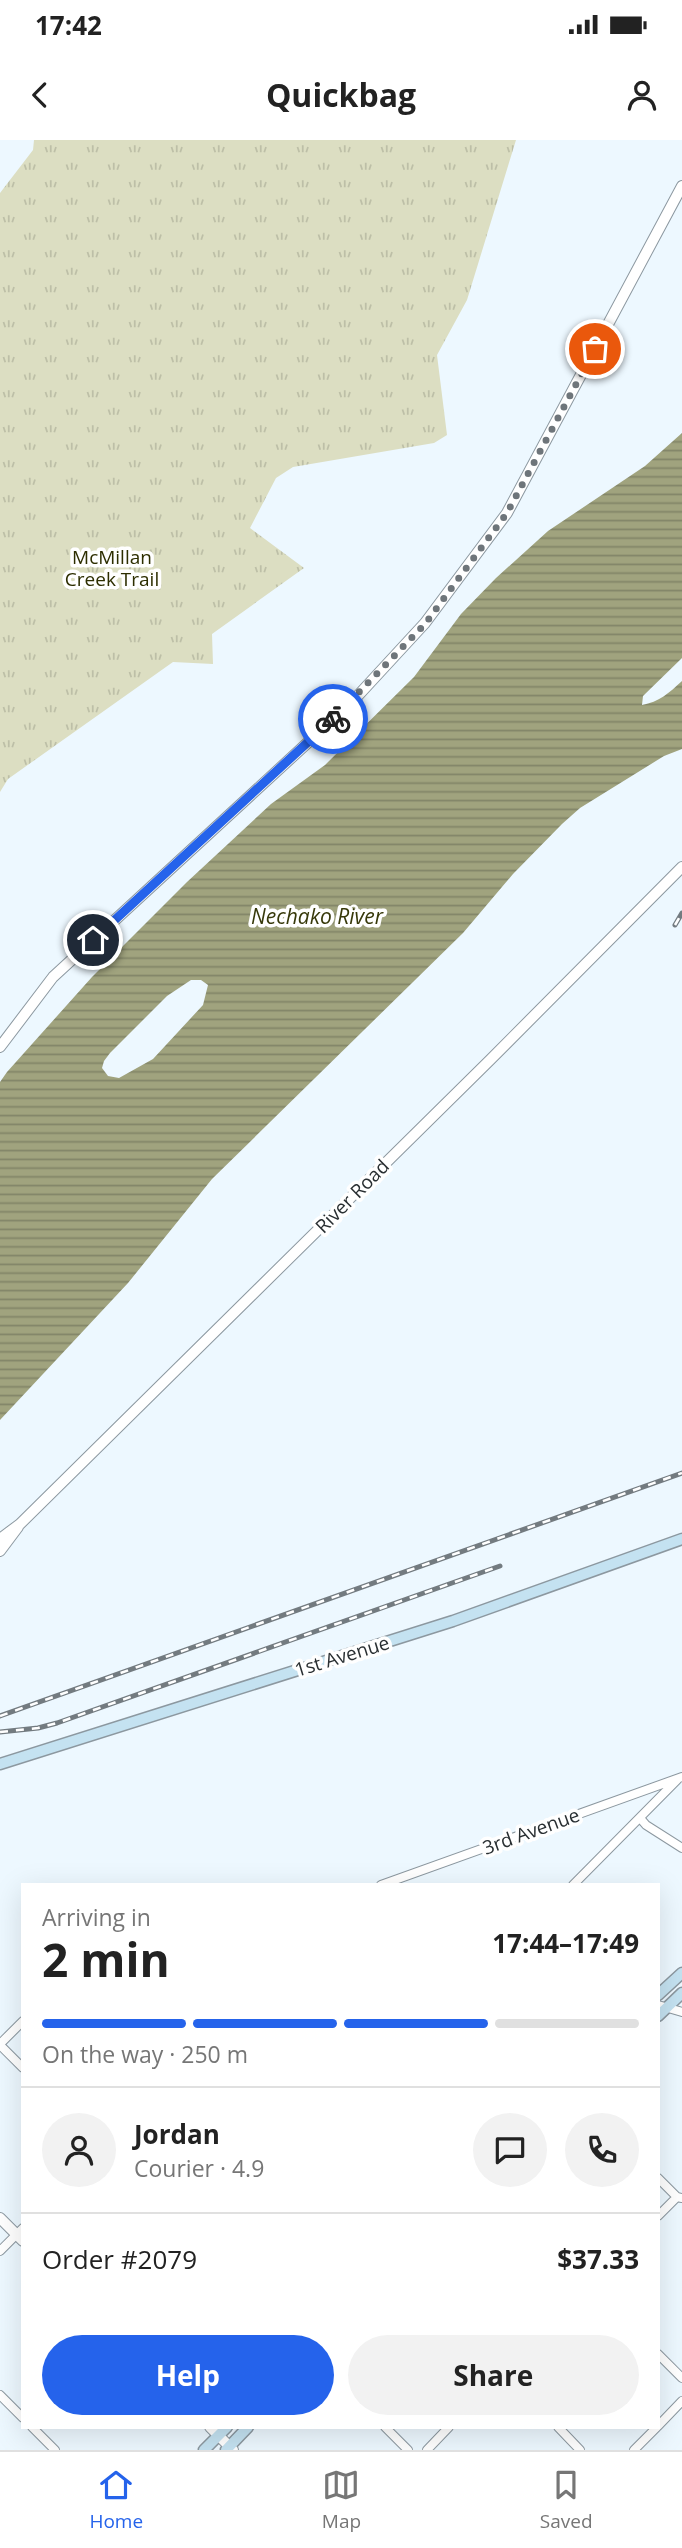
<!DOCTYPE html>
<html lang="en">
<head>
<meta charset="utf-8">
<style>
	:root { --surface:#fff; --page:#f2f2f2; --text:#222; --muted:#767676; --line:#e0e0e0; --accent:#2563eb }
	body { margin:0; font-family:"Open Sans",sans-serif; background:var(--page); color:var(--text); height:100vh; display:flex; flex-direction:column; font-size:26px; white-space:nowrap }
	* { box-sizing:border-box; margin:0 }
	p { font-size:23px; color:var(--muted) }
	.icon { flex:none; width:38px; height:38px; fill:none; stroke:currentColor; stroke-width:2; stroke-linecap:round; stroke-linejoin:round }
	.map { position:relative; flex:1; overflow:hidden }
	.details { position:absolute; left:21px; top:1743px; width:639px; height:546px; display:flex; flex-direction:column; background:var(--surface); border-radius:0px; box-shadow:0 7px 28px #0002 }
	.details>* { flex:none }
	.pin { position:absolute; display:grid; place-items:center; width:60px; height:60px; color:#fff; margin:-30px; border:4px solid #fff; border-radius:50%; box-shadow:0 2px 7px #0007 }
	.courier { position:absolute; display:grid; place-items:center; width:70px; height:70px; margin:-35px; border:5px solid #2563eb; border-radius:50%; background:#fff; color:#222; box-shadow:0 2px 9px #0007 }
	.summary em { font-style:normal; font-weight:700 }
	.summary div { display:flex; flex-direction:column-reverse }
	.summary { display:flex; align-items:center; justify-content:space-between; height:119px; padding:0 21px }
	h1 { font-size:46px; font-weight:700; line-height:52px }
	.bar { display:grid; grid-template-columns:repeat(4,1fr); gap:10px 7px; align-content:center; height:84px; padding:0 21px }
	.bar i { height:9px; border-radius:5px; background:var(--line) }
	.bar .on { background:var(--accent) }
	.bar p { grid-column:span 4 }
	.line { display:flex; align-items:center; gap:18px; padding:0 21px; border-top:2px solid var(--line) }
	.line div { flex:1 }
	.round { display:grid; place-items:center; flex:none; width:74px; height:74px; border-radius:37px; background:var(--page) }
	.primary-button { display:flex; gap:14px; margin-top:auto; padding:14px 21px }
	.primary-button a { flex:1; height:80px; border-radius:42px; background:var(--accent); color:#fff; font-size:28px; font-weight:700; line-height:80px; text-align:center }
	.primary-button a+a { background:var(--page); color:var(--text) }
	.status { display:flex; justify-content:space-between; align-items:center; height:49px; padding:0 35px; background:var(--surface); direction:ltr }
	.status svg { height:19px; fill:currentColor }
	header { display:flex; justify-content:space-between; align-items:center; height:91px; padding:0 21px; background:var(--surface); font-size:32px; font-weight:700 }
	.dock { display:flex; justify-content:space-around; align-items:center; height:98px; border-top:2px solid var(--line); background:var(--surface); font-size:19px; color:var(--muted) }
	.dock a { display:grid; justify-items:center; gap:4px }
	.dock .on { color:var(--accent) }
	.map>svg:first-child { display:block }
	.grass { fill:url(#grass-tufts) }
	.water { fill:url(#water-rules); fill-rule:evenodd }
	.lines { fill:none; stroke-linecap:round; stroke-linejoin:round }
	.minor-casing { stroke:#8c98a0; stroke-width:10 }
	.tertiary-casing { stroke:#8c98a0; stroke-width:12 }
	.secondary-casing { stroke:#8c98a0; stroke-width:13 }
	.minor { stroke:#fff; stroke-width:8 }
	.tertiary { stroke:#fff; stroke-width:10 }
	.secondary { stroke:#c4e2f1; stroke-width:10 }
	.rail-casing { stroke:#737b80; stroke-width:5 }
	.rail { stroke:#fff; stroke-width:2.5; stroke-dasharray:8; stroke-linecap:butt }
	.done { stroke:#6e757a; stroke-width:7; stroke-dasharray:0 12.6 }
	.route { stroke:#2563eb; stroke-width:9 }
	.labels { text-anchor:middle; stroke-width:7; stroke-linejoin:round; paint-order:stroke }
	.park-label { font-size:19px; fill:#2d2e00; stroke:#fff }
	.street-label { font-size:19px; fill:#292f32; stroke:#fff }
	.water-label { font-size:21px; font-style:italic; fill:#37390a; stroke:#fff }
</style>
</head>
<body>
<div class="status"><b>17:42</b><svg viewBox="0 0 49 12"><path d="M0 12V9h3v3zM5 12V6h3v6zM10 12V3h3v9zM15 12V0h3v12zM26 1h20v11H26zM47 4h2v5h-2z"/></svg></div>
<header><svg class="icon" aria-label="back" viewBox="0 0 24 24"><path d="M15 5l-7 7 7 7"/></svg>Quickbag<svg class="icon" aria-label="person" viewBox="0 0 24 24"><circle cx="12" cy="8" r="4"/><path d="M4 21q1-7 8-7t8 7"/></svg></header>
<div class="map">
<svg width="682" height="2310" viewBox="0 0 682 2310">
	<defs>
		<pattern id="grass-tufts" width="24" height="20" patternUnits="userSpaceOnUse" patternTransform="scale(1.75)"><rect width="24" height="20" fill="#dcdec2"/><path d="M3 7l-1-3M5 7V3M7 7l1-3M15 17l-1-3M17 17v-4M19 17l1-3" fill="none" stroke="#bdbfa7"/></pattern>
		<pattern id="water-rules" width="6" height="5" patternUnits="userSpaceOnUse" patternTransform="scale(1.75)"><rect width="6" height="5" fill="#a0a37e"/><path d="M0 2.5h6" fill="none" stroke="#828568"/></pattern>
	</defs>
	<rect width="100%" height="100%" fill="#edf8ff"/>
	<path class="grass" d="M34,0h482l-49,160 -30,55 10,80 -13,8 -141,24 -17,11 -26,50 54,40 -92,66 1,30 -40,-2 -165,117 -8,13v-599l33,-43z"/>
	<path class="water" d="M682,293v225l-39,38 -1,9c17,-3 27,-12 40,-24v68l-18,7 -84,52 -18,16 -49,50 -50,59 -251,246 -84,104 -128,137v-338l7,-10 85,-95 95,-95 84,-78 54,-39 89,-88 47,-63 35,-36 52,-47 97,-65zM191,840h10l7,5 -5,20 -50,54 -34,19 -11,-2 -6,-8 2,-7 6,-8 57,-57z"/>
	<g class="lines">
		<defs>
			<path id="minor" d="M640,1678l6,7 36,23
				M381,1745l301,-108
				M573,1745l104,-105
				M658,1865l24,7
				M0,1904l23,-23
				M0,1905l23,23
				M658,2038l19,19 5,1
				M658,2076l19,-19
				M0,2111l23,-23
				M658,2214l24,24
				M0,2255l23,23
				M658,2286l24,-25
				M32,2287l23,23
				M385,2287l23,23
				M558,2287l22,23
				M427,2310l22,-23
				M634,2310l23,-23"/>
			<path id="tertiary" d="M0,907l53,-70 300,-276 72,-78 82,-110 175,-327
				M0,1399l20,-15 470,-464 192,-193
				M0,1411l18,-24
				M0,2078l23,23
				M210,2287l23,23"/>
			<path id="secondary" d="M0,1624l453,-143 229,-82
				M658,1855l24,-22
				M658,1876l24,-23
				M204,2310l23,-23
				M226,2310l22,-23"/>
		</defs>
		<use href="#minor" class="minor-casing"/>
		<use href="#tertiary" class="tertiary-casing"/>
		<use href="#secondary" class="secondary-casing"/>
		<use href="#minor" class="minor"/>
		<use href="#tertiary" class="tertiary"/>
		<use href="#secondary" class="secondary"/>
		<defs>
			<path id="rail" d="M675,785l7,-12
				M0,1576l682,-243
				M0,1592l38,-4 19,-5 443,-157"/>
		</defs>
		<use href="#rail" class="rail-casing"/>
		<use href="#rail" class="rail"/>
	</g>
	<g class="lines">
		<path class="done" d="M333,579l92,-95 82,-111 88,-164"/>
		<path class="route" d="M93,800l240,-221"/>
	</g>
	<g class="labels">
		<g class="park-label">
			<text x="112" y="424">McMillan<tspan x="112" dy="22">Creek Trail</tspan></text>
		</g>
		<g class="street-label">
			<text transform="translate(352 1056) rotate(-45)" y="7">River Road</text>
			<text transform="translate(342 1516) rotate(-17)" y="7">1st Avenue</text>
			<text transform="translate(531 1691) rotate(-20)" y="7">3rd Avenue</text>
		</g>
		<g class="water-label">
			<text x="317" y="784">Nechako River</text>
		</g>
	</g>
</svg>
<div class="pin" style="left:595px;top:209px;background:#ea580c"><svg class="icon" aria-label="bag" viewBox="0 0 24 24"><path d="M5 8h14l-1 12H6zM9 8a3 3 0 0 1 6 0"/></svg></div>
<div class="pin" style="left:93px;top:800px;background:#1f2937"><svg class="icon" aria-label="home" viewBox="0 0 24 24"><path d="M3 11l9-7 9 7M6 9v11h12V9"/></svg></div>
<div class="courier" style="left:333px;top:579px"><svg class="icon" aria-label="bike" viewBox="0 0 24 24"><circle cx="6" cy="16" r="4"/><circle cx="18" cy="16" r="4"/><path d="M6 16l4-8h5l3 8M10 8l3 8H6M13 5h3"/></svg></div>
<section class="details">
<div class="summary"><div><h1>2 min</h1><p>Arriving in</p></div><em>17:44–17:49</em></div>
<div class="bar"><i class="on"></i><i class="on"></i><i class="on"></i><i></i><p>On the way · 250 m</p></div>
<div class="line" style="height:126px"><a class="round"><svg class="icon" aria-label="person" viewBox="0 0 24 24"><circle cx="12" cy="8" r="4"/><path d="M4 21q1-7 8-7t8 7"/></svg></a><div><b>Jordan</b><p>Courier · 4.9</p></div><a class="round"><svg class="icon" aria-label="chat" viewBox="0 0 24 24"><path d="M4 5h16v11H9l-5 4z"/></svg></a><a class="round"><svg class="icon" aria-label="phone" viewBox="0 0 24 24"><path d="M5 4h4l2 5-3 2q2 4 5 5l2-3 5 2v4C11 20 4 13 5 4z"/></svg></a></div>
<div class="line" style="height:91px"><div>Order #2079</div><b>$37.33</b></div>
<div class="primary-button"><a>Help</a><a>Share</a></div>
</section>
</div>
<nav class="dock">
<a class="on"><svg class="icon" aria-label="home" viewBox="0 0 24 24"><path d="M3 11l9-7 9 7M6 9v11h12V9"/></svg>Home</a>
<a><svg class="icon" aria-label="map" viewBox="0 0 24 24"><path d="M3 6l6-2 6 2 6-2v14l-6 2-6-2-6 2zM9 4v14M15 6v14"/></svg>Map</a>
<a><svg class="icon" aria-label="saved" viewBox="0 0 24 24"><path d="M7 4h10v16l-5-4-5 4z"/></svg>Saved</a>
</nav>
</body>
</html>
